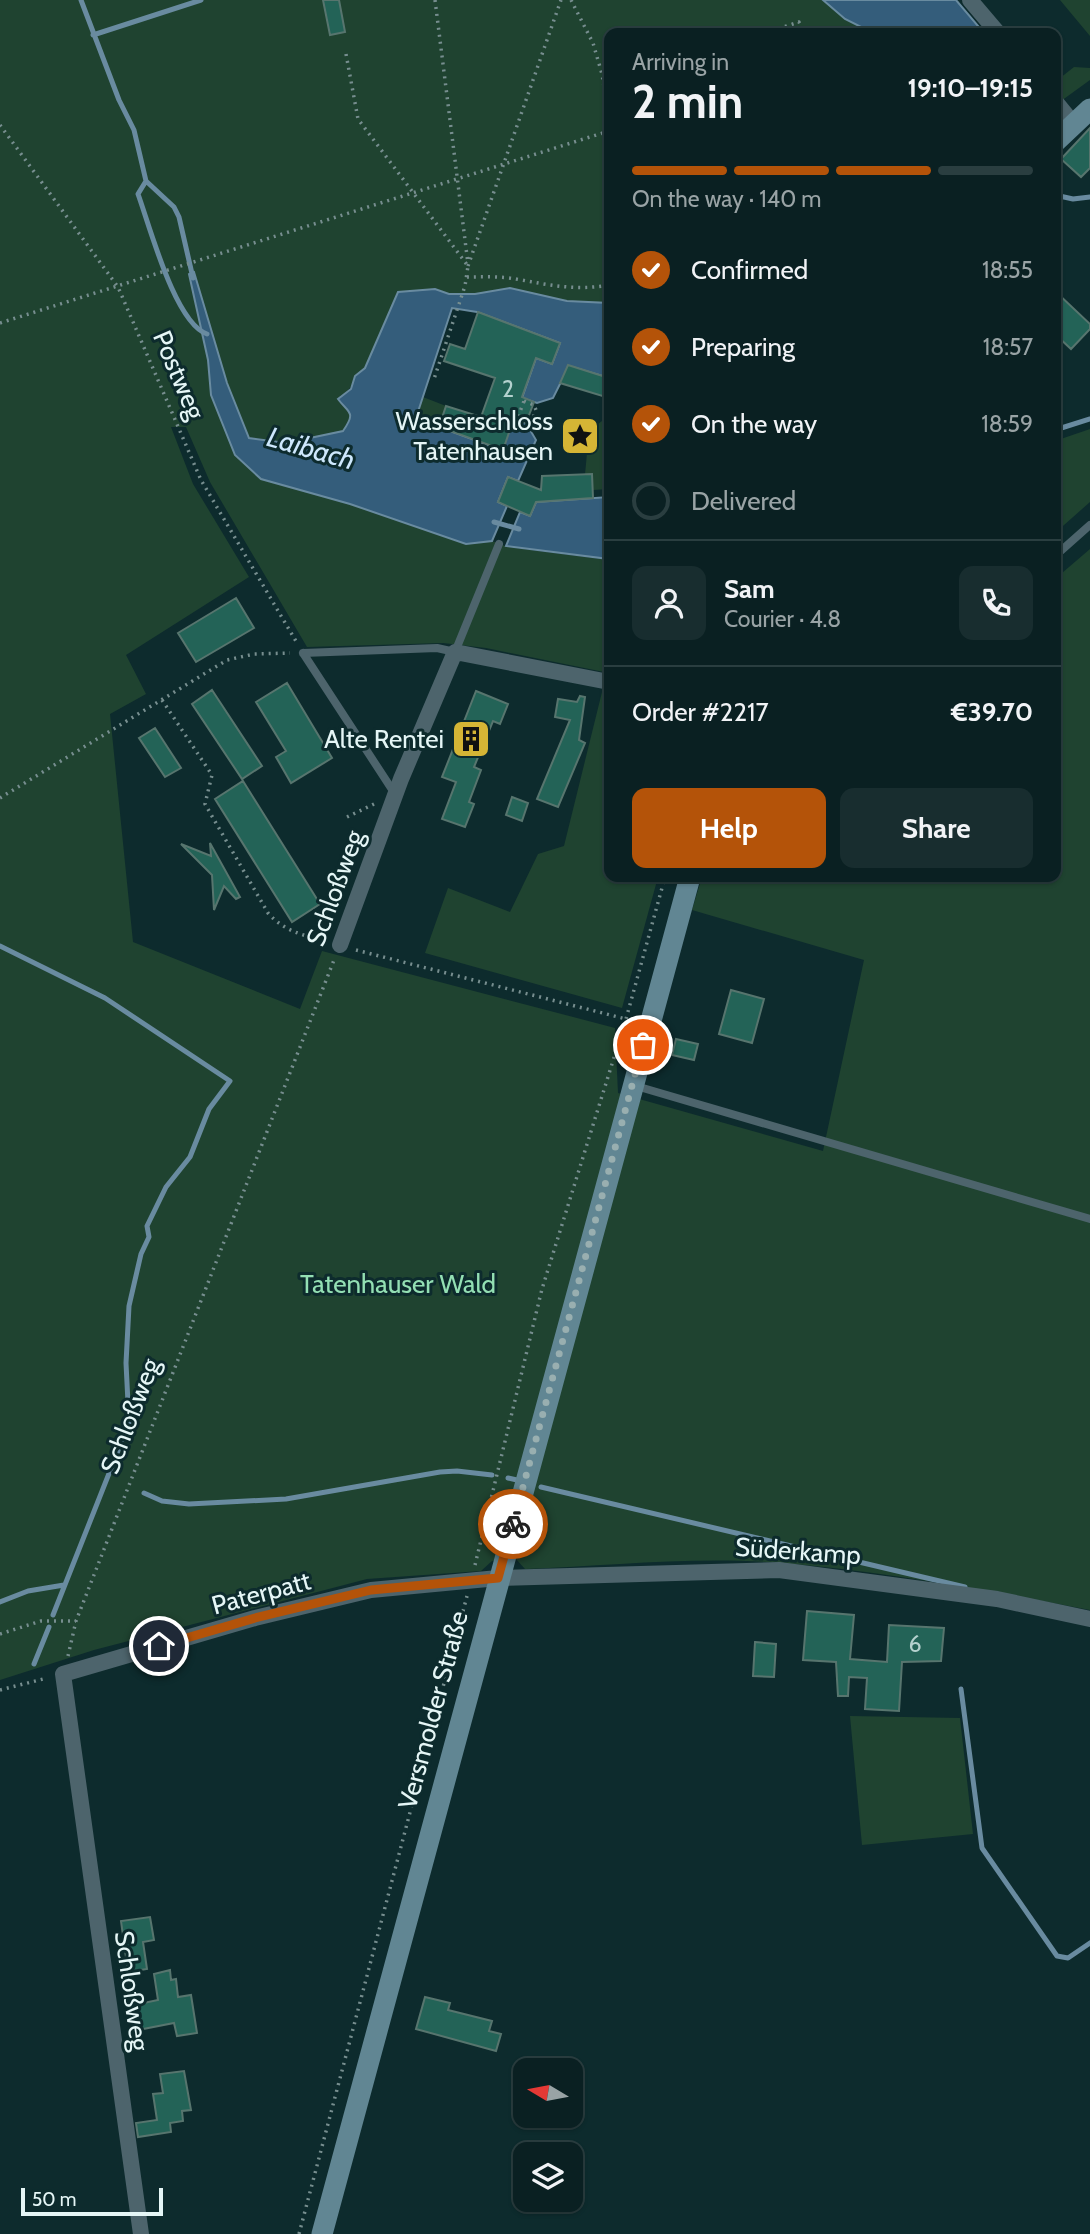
<!DOCTYPE html>
<html lang="en">
<head>
<meta charset="utf-8">
<style>
	:root { --surface:#0a2022; --page:#182d2f; --text:#f1f3f6; --muted:#99a3a5; --line:#2a3e40; --accent:#b45309 }
	body { margin:0; font-family:Cabin,sans-serif; background:var(--page); color:var(--text); height:100vh; display:flex; flex-direction:column; font-size:26px; white-space:nowrap }
	* { box-sizing:border-box; margin:0 }
	p { font-size:23px; color:var(--muted) }
	.icon { flex:none; width:38px; height:38px; fill:none; stroke:currentColor; stroke-width:2; stroke-linecap:round; stroke-linejoin:round }
	.map { position:relative; flex:1; overflow:hidden }
	.panel { position:absolute; left:604px; top:28px; width:457px; height:854px; display:flex; flex-direction:column; background:var(--surface); border-radius:14px; box-shadow:0 2px 5px #0004,0 0 0 2px var(--line) }
	.panel>* { flex:none }
	.needle { width:46px; rotate:280deg }
	.fabs { position:absolute; left:513px; top:2058px; display:grid; gap:14px }
	.fabs a { display:grid; place-items:center; width:70px; height:70px; border-radius:14px; background:var(--surface); box-shadow:0 2px 5px #0004,0 0 0 2px var(--line); font-size:35px }
	.scale { position:absolute; left:21px; bottom:18px; width:142px; box-sizing:border-box; padding-left:7px; border:4px solid #e5f6f6; border-top:0; font-size:19px; line-height:24px; white-space:nowrap; color:#e5f6f6; -webkit-text-stroke:5px #0d2b2d; paint-order:stroke }
	.pin { position:absolute; display:grid; place-items:center; width:60px; height:60px; color:#fff; margin:-30px; border:4px solid #fff; border-radius:50%; box-shadow:0 2px 7px #0007 }
	.courier { position:absolute; display:grid; place-items:center; width:70px; height:70px; margin:-35px; border:5px solid #b45309; border-radius:50%; background:#fff; color:#222; box-shadow:0 2px 9px #0007 }
	.head em { font-style:normal; font-weight:800 }
	.head div { display:flex; flex-direction:column-reverse }
	.head { display:flex; align-items:center; justify-content:space-between; height:119px; padding:0 28px }
	h1 { font-size:46px; font-weight:800; line-height:52px }
	.bar { display:grid; grid-template-columns:repeat(4,1fr); gap:10px 7px; align-content:center; height:84px; padding:0 28px }
	.bar i { height:9px; border-radius:5px; background:var(--line) }
	.bar .active { background:var(--accent) }
	.bar p { grid-column:span 4 }
	.line { display:flex; align-items:center; gap:18px; padding:0 28px; border-top:2px solid var(--line) }
	.line div { flex:1 }
	.round { display:grid; place-items:center; flex:none; width:74px; height:74px; border-radius:14px; background:var(--page) }
	ol { padding:0 28px; list-style:none }
	li { display:flex; align-items:center; gap:21px; height:77px }
	li p { margin-inline-start:auto }
	li .icon { padding:7px; border-radius:50%; background:var(--accent); color:#fff; stroke-width:4 }
	li:last-child { color:var(--muted) }
	li i { width:38px; height:38px; border:4px solid var(--line); border-radius:50% }
	.button { display:flex; gap:14px; margin-top:auto; padding:14px 28px }
	.button a { flex:1; height:80px; border-radius:14px; background:var(--accent); color:#fff; font-size:28px; font-weight:800; line-height:80px; text-align:center }
	.button a+a { background:var(--page); color:var(--text) }
	.map>svg:first-child { display:block }
	.green { fill:#1f4330 }
	.water { fill:#345d7b; stroke:#698ba0; stroke-width:2 }
	.lines { fill:none; stroke-linecap:round; stroke-linejoin:round }
	.stream { stroke:#698ba0; stroke-width:5 }
	.building { fill:#236357; stroke:#57756e; stroke-width:2 }
	.path { stroke:#778e8f; stroke-width:3.5; stroke-dasharray:2 5; stroke-linecap:butt }
	.lane { stroke:#4d646c; stroke-width:8 }
	.street { stroke:#4d646c; stroke-width:16 }
	.secondary { stroke:#618693; stroke-width:21 }
	.done { stroke:#99afb0; stroke-width:7; stroke-dasharray:0 12.6 }
	.route { stroke:#b45309; stroke-width:9 }
	.labels { text-anchor:middle; stroke-width:6; stroke-linejoin:round; paint-order:stroke }
	.number-label { font-size:23px; fill:#b4d1ce }
	.street-label { font-size:26px; fill:#e5f6f6; stroke:#0d2b2d }
	.poi-label { font-size:26px; fill:#e5f6f6; stroke:#0d2b2d; text-anchor:end }
	.park-label { font-size:26px; fill:#93dfb3; stroke:#0d2b2d }
	.water-label { font-size:28px; font-style:italic; fill:#cee8fd; stroke:#0d2b2d }
</style>
</head>
<body>
<div class="map">
<svg width="1090" height="2234" viewBox="0 0 1090 2234">
	<rect width="100%" height="100%" fill="#0d2b2d"/>
	<path class="green" d="M0,0h823l22,19 27,11 1,3h-264v270l-42,-2 -57,-13 -35,6h-26l-14,-5 -37,3 -33,76c-12,9 -12,22 -25,28l-1,6 10,6c3,9 0,16 -6,23l-57,12 -37,-6 -22,-54 -33,-111 -5,2 19,86 3,35 24,60 26,24 89,25 116,40 26,-3 16,6 101,13v113l-123,-25 -43,-5 -136,4 -97,-165 -24,-55h-15l22,57 56,93 -123,78 20,39 -36,20 23,228 167,67 22,-58 293,77 3,65 205,58 41,-191 -172,-50 10,-33h353v-298l35,-30v1061c-102,-19 -206,-39 -310,-47 -84,-7 -171,3 -255,6l-9,-10 -24,2 -11,10 -114,8 -273,71 -94,30z
		M1060,0h30v36z
		M1074,67l16,1v12l-29,21 -6,-6v-13z
		M423,397l23,9 -7,21 -9,1 -16,-4z
		M609,418v71l-16,1 -1,-16h-7c3,-20 0,-49 24,-56z
		M1090,429v73l-35,31v-92z
		M602,692l7,1v184h49l-36,131 -197,-55 23,-65 62,24 28,-58 26,-8z
		M850,1716l110,2 13,116 -111,11z"/>
	<path class="water" d="M823,0h133l28,33h-111l-28,-14z
		M194,272l33,111 22,55 37,5 57,-12c14,-20 5,-18 -5,-32l13,-10 4,-13 10,-8 33,-76 37,-3 14,5h26l35,-6 57,13 42,2v75l-40,-12 -16,32 -16,5 -15,-5 14,-40 16,6 8,-21 -83,-31 -25,-4 -38,116 16,4 9,-1 63,23 12,-32 12,5 10,17 -18,41 -10,-4 -10,25 9,4 -15,35 -26,3 -116,-40 -89,-25 -26,-24 -24,-60 -3,-35 -19,-86z
		M609,497v62l-103,-13 14,-34 10,4 6,-14z"/>
	<g class="lines">
		<path class="stream" d="M81,0l38,100 15,30 12,51 28,26 5,10 14,61
			M93,35l108,-35
			M146,181l-8,13c12,33 37,129 69,140
			M1055,195l18,4 17,-2
			M1055,430l35,-11
			M494,522l25,7
			M0,946l105,52 125,83 -21,28 -19,48 -24,30 -19,39 2,11 -8,17 -12,52 -3,57 3,60 -76,192
			M508,1478l9,2
			M541,1487l424,100
			M144,1493l18,8 27,3 97,-5 154,-27 17,-1 35,4
			M0,1602l28,-11 36,-6
			M34,1664l15,-37
			M961,1689l21,159 75,108 11,2 22,-15"/>
	</g>
	<path class="building" d="M323,0h16l6,32 -15,3z
		M1090,128v40l-9,9 -20,-18z
		M1055,291l35,33v5l-19,20 -16,-15z
		M478,312l82,31 -8,21 -16,-6 -14,39 12,5 -8,21 -12,-5 -11,32 -64,-23 7,-21 35,11 14,-39 -51,-17 6,-17 15,5z
		M568,365l41,13v20l-49,-15z
		M592,474l1,24 -57,4 -6,14 -32,-14 10,-25 33,13 1,-14z
		M236,598l18,30 -58,34 -18,-29z
		M287,683l45,75 -41,25 -15,-26 10,-6 -30,-49z
		M212,690l50,76 -20,13 -50,-75z
		M476,691l32,13 -8,20 -7,-3 -19,46 7,3 -12,32 5,2 -9,23 -23,-8 14,-37 -14,-5z
		M580,696l5,1 -6,43 6,3 -27,64 -21,-8 33,-79 -15,-3 3,-18 19,3z
		M155,728l26,40 -16,9 -26,-39z
		M243,781l77,123 -28,18 -77,-123z
		M512,797l16,6 -6,18 -16,-6z
		M210,843l30,54 -4,2 -12,-13 -10,24 -2,-35 -31,-31 30,12z
		M731,990l33,9 -12,44 -33,-9z
		M676,1039l22,5 -4,16 -22,-5z
		M807,1611l47,4 -4,44 37,3 2,-37 55,3 -3,33 -39,1 -3,49 -34,-2 2,-31 -18,-1 -1,19h-10l-2,-34 -33,-2z
		M755,1642l21,2 -2,33 -21,-1z
		M150,1917l4,23 -11,2 4,27 -19,3 -7,-51z
		M170,1970l1,10 5,-1 2,18 13,-2 6,38 -20,3 -3,-13 -36,7 -4,-25 24,-5 -4,-26z
		M425,1997l25,6 -2,7 44,11 -3,10 12,3 -5,17 -80,-22z
		M184,2071l7,39 -9,1 1,10 -13,2 1,9 -33,5 -2,-14 21,-3 -4,-26 10,-1 -3,-19z"/>
	<g class="lines">
		<path class="path" d="M435,0l33,264
			M571,0l22,43 9,31 7,46
			M765,33l34,-11 4,11
			M346,54l12,65 110,147 -3,20 -31,93
			M0,125l118,162 83,193 96,163
			M468,266l93,-266
			M467,277c16,0 34,-1 49,2 33,6 60,12 93,6
			M0,323l609,-192
			M524,401l10,4 2,5 -3,8 -5,3 -10,-4z
			M162,700l50,75 -7,29 63,109c16,18 34,22 57,28
			M0,798l227,-138 27,-6 36,-1
			M347,817l27,-13
			M356,950l270,69
			M475,1565l67,-276 84,-270 39,-142
			M0,1634l41,-13h35
			M68,1656l8,-35 258,-661
			M0,1690l47,-12
			M299,2234l168,-638"/>
		<path class="lane" d="M1055,556l35,-31
			M303,653l134,-5 18,4 44,-108
			M303,653l92,141
			M636,1086l454,133"/>
		<path class="street" d="M970,0l28,33
			M1055,101l18,22
			M340,945l61,-166 54,-127 154,30
			M141,2234l-78,-560 192,-56 116,-28 127,-12 281,-8 218,29 93,20"/>
		<path class="secondary" d="M1055,142l35,-33
			M322,2234l368,-1357"/>
	</g>
	<g class="lines">
		<path class="done" d="M513,1524l130,-479"/>
		<path class="route" d="M159,1646l96,-28 116,-28 127,-12 15,-54"/>
	</g>
	<defs>
		<symbol id="sight-square" viewBox="-11 -11 22 22"><rect x="-9" y="-9" width="18" height="18" rx="4" fill="#d5b535" stroke="#0d2b2d"/><path d="M0-6L1.8-2.2L6-1.7L2.9 1.2L3.7 5.4L0 3.3L-3.7 5.4L-2.9 1.2L-6-1.7L-1.8-2.2Z" fill="#111"/></symbol>
		<symbol id="building-square" viewBox="-11 -11 22 22"><rect x="-9" y="-9" width="18" height="18" rx="4" fill="#d5b535" stroke="#0d2b2d"/><path d="M-4-6H4V6H1V3H-1V6H-4ZM-2.5-4.3h1.7v1.8h-1.7ZM.8-4.3h1.7v1.8H.8ZM-2.5-1h1.7V.8h-1.7ZM.8-1h1.7V.8H.8Z" fill="#111"/></symbol>
	</defs>
	<g fill-rule="evenodd">
		<use href="#sight-square" x="558" y="414" width="44" height="44"/>
		<use href="#building-square" x="449" y="717" width="44" height="44"/>
	</g>
	<g class="labels">
		<g class="number-label">
			<text x="508" y="397">2</text>
			<text x="915" y="1652">6</text>
		</g>
		<g class="street-label">
			<text transform="translate(179 375) rotate(67)" y="9">Postweg</text>
			<text transform="translate(335 888) rotate(-70)" y="9">Schloßweg</text>
			<text transform="translate(130 1416) rotate(-69)" y="9">Schloßweg</text>
			<text transform="translate(798 1551) rotate(4)" y="9">Süderkamp</text>
			<text transform="translate(261 1593) rotate(-15)" y="9">Paterpatt</text>
			<text transform="translate(433 1710) rotate(-75)" y="9">Versmolder Straße</text>
			<text transform="translate(132 1991) rotate(82)" y="9">Schloßweg</text>
		</g>
		<g class="poi-label">
			<text x="553" y="430">Wasserschloss<tspan x="553" dy="30">Tatenhausen</tspan></text>
			<text x="444" y="748">Alte Rentei</text>
		</g>
		<g class="park-label">
			<text x="398" y="1293">Tatenhauser Wald</text>
		</g>
		<g class="water-label">
			<text transform="translate(311 448) rotate(16)" y="10">Laibach</text>
		</g>
	</g>
</svg>
<div class="fabs">
<a><svg class="needle" viewBox="-14 -14 28 28"><path d="M0-13l5 13h-10z" fill="#e53935"/><path d="M0 13l5-13h-10z" fill="#99a3a5"/></svg></a>
<a><svg class="icon" aria-label="layers" viewBox="0 0 24 24"><path d="M12 4l9 5-9 5-9-5zM3 14l9 5 9-5"/></svg></a>
</div>
<div class="scale">50 m</div>
<div class="pin" style="left:643px;top:1045px;background:#ea580c"><svg class="icon" aria-label="bag" viewBox="0 0 24 24"><path d="M5 8h14l-1 12H6zM9 8a3 3 0 0 1 6 0"/></svg></div>
<div class="pin" style="left:159px;top:1646px;background:#1f2937"><svg class="icon" aria-label="home" viewBox="0 0 24 24"><path d="M3 11l9-7 9 7M6 9v11h12V9"/></svg></div>
<div class="courier" style="left:513px;top:1524px"><svg class="icon" aria-label="bike" viewBox="0 0 24 24"><circle cx="6" cy="16" r="4"/><circle cx="18" cy="16" r="4"/><path d="M6 16l4-8h5l3 8M10 8l3 8H6M13 5h3"/></svg></div>
<section class="panel">
<div class="head"><div><h1>2 min</h1><p>Arriving in</p></div><em>19:10–19:15</em></div>
<div class="bar"><i class="active"></i><i class="active"></i><i class="active"></i><i></i><p>On the way · 140 m</p></div>
<ol>
<li><svg class="icon" aria-label="check" viewBox="0 0 24 24"><path d="M5 12l5 5 9-10"/></svg>Confirmed<p>18:55</p></li>
<li><svg class="icon" aria-label="check" viewBox="0 0 24 24"><path d="M5 12l5 5 9-10"/></svg>Preparing<p>18:57</p></li>
<li><svg class="icon" aria-label="check" viewBox="0 0 24 24"><path d="M5 12l5 5 9-10"/></svg>On the way<p>18:59</p></li>
<li><i></i>Delivered</li>
</ol>
<div class="line" style="height:126px"><a class="round"><svg class="icon" aria-label="person" viewBox="0 0 24 24"><circle cx="12" cy="8" r="4"/><path d="M4 21q1-7 8-7t8 7"/></svg></a><div><b>Sam</b><p>Courier · 4.8</p></div><a class="round"><svg class="icon" aria-label="phone" viewBox="0 0 24 24"><path d="M5 4h4l2 5-3 2q2 4 5 5l2-3 5 2v4C11 20 4 13 5 4z"/></svg></a></div>
<div class="line" style="height:91px"><div>Order #2217</div><b>€39.70</b></div>
<div class="button"><a>Help</a><a>Share</a></div>
</section>
</div>
</body>
</html>
